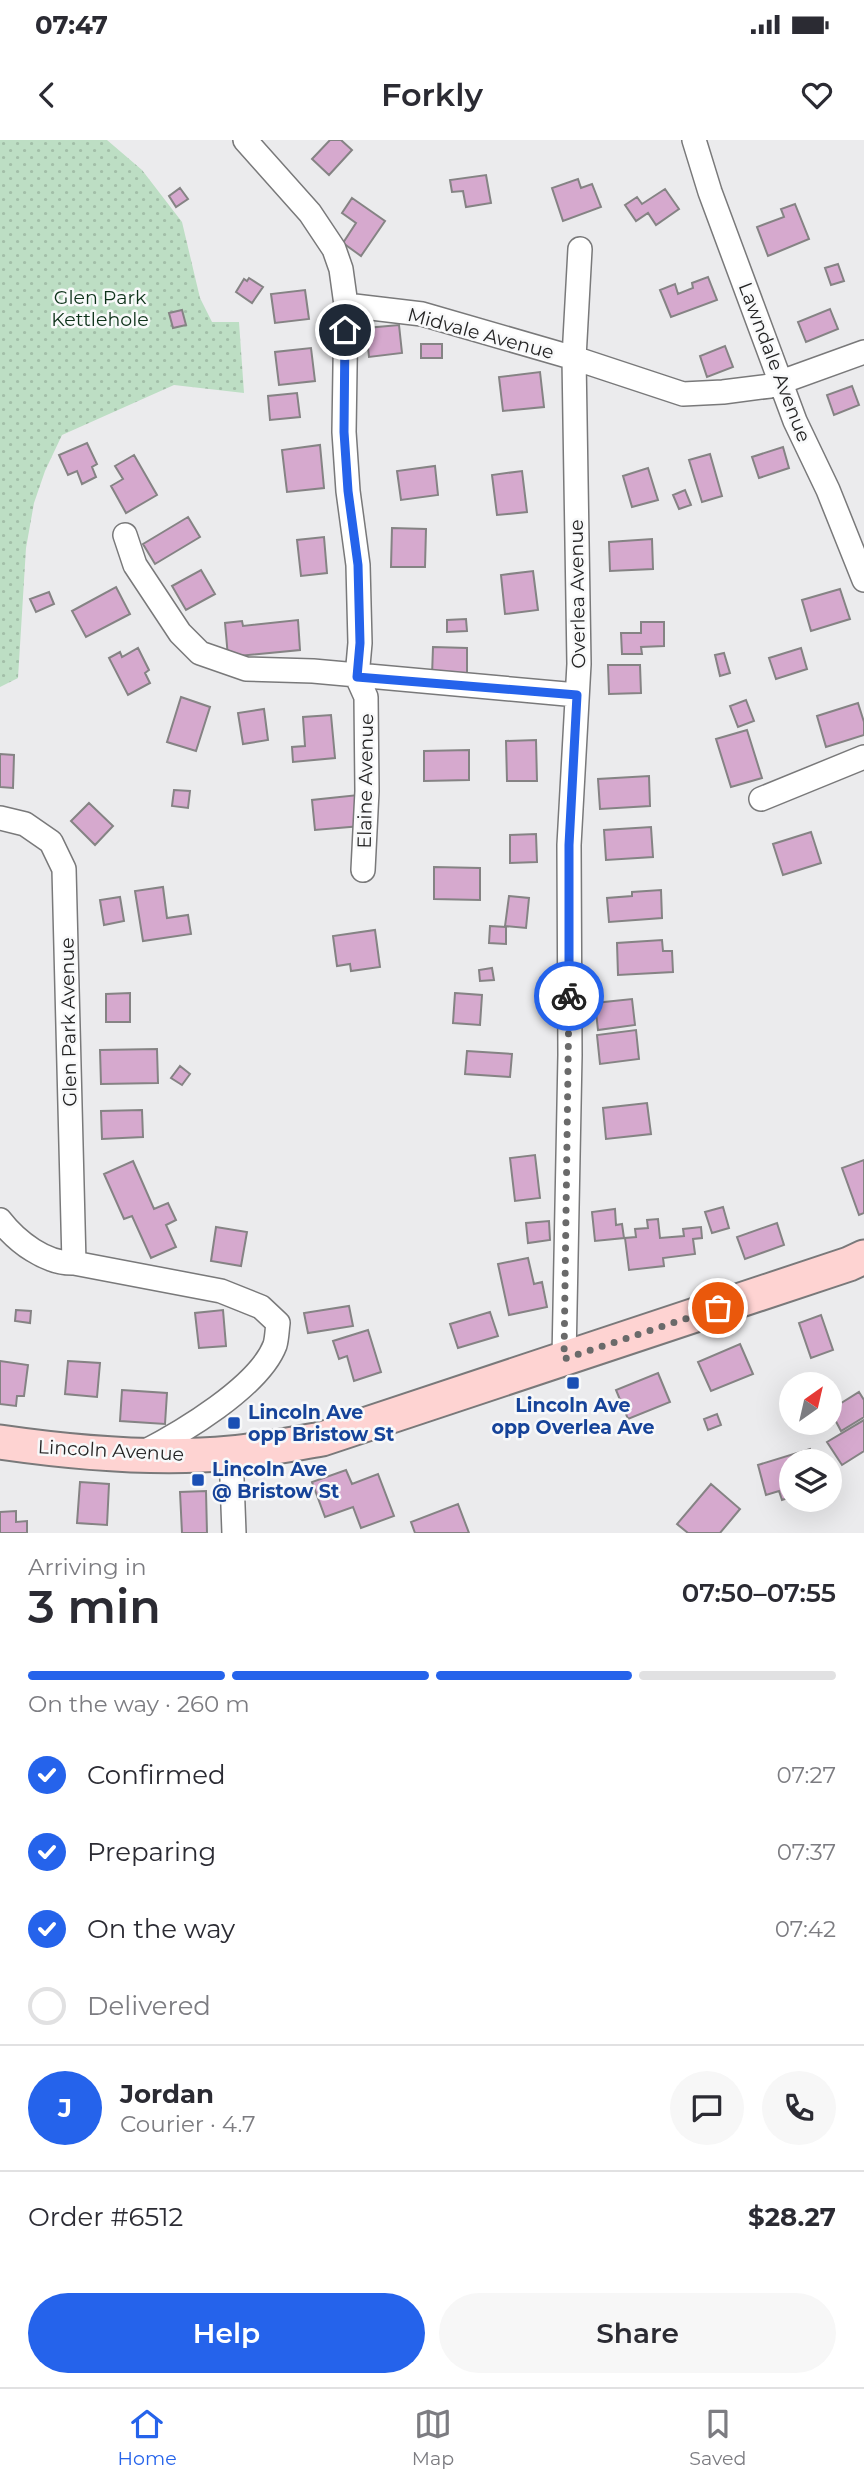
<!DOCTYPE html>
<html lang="en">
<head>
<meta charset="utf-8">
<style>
	:root { --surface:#fff; --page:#f7f7f7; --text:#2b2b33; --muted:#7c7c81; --line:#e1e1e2; --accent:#2563eb }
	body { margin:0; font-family:Montserrat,sans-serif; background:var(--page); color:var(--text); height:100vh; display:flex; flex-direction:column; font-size:26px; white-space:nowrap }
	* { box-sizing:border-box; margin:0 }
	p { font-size:23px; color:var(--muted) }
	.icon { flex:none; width:38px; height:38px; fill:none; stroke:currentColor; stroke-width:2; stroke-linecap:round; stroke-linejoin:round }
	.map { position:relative; height:1393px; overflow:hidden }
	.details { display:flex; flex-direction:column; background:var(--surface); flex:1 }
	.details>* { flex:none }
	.needle { width:46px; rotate:34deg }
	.tools { position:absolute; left:779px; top:1232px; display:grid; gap:14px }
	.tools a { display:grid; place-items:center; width:63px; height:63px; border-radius:50%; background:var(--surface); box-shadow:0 7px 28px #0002; font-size:35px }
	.pin { position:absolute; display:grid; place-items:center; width:60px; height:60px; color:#fff; margin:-30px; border:4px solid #fff; border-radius:50%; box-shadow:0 2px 7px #0007 }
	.courier { position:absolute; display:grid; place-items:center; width:70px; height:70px; margin:-35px; border:5px solid #2563eb; border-radius:50%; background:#fff; color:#222; box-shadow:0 2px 9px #0007 }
	.summary em { font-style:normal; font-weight:600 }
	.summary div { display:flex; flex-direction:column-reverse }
	.summary { display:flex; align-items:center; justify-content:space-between; height:119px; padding:0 28px }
	h1 { font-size:46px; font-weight:600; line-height:52px }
	.bar { display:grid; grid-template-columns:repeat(4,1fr); gap:10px 7px; align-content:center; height:84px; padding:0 28px }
	.bar i { height:9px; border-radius:5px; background:var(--line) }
	.bar .active { background:var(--accent) }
	.bar p { grid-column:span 4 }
	.line { display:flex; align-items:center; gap:18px; padding:0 28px; border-top:2px solid var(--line) }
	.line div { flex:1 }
	.round { display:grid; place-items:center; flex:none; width:74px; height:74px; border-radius:37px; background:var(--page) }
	ol { padding:0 28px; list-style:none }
	li { display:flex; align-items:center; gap:21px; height:77px }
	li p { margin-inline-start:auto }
	li .icon { padding:7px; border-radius:50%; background:var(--accent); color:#fff; stroke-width:4 }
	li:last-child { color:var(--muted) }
	li i { width:38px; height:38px; border:4px solid var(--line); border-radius:50% }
	.button { display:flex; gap:14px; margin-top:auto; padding:14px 28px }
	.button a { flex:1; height:80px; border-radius:42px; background:var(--accent); color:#fff; font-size:28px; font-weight:600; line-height:80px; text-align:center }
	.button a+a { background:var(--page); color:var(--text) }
	.status { display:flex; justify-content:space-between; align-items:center; height:49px; padding:0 35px; background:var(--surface); direction:ltr }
	.status svg { height:19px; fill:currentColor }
	header { display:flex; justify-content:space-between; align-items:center; height:91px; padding:0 28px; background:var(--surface); font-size:32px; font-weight:600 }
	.dock { display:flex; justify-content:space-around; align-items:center; height:98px; border-top:2px solid var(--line); background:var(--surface); font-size:19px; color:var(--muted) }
	.dock a { display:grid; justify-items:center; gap:4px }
	.dock .active { color:var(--accent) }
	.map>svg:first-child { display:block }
	.park { fill:url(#park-dots) }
	.building { fill:#d6a9ce; stroke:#858384; stroke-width:2 }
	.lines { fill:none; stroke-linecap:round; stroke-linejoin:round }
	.street-casing { stroke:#79797a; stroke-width:26 }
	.secondary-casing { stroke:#79797a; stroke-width:37 }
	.street { stroke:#fff; stroke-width:23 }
	.secondary { stroke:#fed3d2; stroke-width:33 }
	.done { stroke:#6a6a6a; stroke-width:7; stroke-dasharray:0 12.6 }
	.route { stroke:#2563eb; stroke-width:9 }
	.transit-dot { fill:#1a4fb4; stroke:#f8f9fa; stroke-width:2.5 }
	.labels { text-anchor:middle; stroke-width:5; stroke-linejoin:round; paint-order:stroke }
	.park-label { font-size:19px; fill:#0d3219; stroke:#f8f9fa }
	.street-label { font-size:19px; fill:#242424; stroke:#f8f9fa }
	.transit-label { font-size:19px; font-weight:bold; fill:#164399; stroke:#f8f9fa; text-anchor:start }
</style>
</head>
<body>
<div class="status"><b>07:47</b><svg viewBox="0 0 49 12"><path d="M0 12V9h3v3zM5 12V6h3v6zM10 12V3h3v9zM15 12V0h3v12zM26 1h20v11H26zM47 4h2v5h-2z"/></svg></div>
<header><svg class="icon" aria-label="back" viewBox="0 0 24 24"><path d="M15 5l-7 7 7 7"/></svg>Forkly<svg class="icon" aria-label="heart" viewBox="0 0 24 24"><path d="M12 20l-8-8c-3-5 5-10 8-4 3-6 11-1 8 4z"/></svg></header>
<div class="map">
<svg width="864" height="1393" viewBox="0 0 864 1393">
	<defs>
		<pattern id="park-dots" width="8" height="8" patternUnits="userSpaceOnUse" patternTransform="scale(1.75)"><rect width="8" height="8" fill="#bddec4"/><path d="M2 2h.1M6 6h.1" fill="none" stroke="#a2bea8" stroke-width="1.8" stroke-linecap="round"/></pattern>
	</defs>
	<rect width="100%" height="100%" fill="#ebebed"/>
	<path class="park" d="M0,0h107l35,30 40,52 18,76 12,24h27l5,71 -70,-8 -112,50 -17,36 -11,32 -8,45 -8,130 -18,9z"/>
	<path class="building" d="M330,0h11l11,10 -23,25 -17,-16z
		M486,35l5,28 -25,4 -3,-16 -11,1 -2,-12z
		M578,39l3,9 11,-4 9,23 -38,14 -11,-33z
		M180,48l8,11 -12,8 -7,-11z
		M665,49l14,20 -23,16 -8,-12 -12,8 -11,-16 12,-8 5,7z
		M352,58l33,23 -24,35 -18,-13 13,-20 -14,-10z
		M795,64l14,35 -41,17 -11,-29 27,-10 -3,-8z
		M838,124l6,17 -13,4 -6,-17z
		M708,137l9,23 -46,17 -11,-27 15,-6 3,10 15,-6 -1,-5z
		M249,138l14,9 -11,16 -16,-11 8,-13 3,2z
		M305,150l4,29 -34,4 -4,-29z
		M830,169l8,20 -32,13 -8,-20z
		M182,170l4,15 -13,3 -4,-15z
		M399,185l3,28 -33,4 -3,-29z
		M421,204h21v14h-21z
		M725,206l8,21 -26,10 -7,-21z
		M311,208l4,33 -36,4 -4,-33z
		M540,232l4,35 -41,4 -4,-34z
		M852,246l7,19 -25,10 -7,-20z
		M297,253l3,24 -30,3 -2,-24z
		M87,303l10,21 -5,3 4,10 -14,7 -5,-13 -9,4 -9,-20z
		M320,305l4,43 -37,4 -5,-42z
		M783,307l6,21 -30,10 -7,-21z
		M710,314l12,42 -20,6 -13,-42z
		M134,315l23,40 -31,18 -15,-27 12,-7 -8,-13z
		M435,326l3,29 -37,5 -4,-29z
		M648,328l10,32 -26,7 -9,-31z
		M522,331l5,41 -30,3 -5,-40z
		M685,350l6,15 -12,4 -6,-14z
		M188,377l12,20 -45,27 -12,-20z
		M392,388l34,1 -1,38h-34z
		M324,397l3,36 -26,3 -4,-36z
		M652,399l1,30 -43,2 -1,-29z
		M201,430l14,24 -29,16 -14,-24z
		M533,431l5,39 -33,4 -4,-39z
		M116,447l14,27 -44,23 -14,-26z
		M840,449l10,30 -39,12 -9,-31z
		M49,452l5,12 -18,8 -6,-13z
		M466,479l1,12 -20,1v-12z
		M298,480l2,30 -72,7 -3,-34 17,-2 1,5z
		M641,482h23v24l-23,1 1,7h-20l-1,-21h20z
		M433,507l34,1v28h-35z
		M138,508l11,22 -4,3 5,10 -22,12 -19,-37 11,-6 2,5z
		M801,508l6,21 -31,10 -7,-21z
		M724,513l6,20 -10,3 -5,-21z
		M608,525h32l1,28 -32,1z
		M181,557l29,10 -14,44 -29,-9z
		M746,560l8,21 -16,6 -8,-21z
		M858,563l6,19v13l-38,12 -9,-31z
		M264,569l4,31 -25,4 -5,-31z
		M331,575l4,43 -42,4 -1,-15 13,-1 -2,-29z
		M747,590l15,48 -31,9 -15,-48z
		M536,600l1,41h-30l-1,-40z
		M469,610v30l-45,1v-30z
		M0,614l14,1 -1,33 -13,-1z
		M649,636l1,30 -50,3 -2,-30z
		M174,650l16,1 -2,17 -16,-2z
		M358,655l3,31 -46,4 -3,-30z
		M89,663l24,23 -18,19 -24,-24z
		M651,687l2,30 -47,3 -2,-30z
		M811,692l10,31 -38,12 -10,-31z
		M536,694l1,28 -27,1v-28z
		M434,727l46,1v32l-46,-1z
		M163,747l4,31 21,-3 3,19 -48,7 -8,-50z
		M661,750l1,28 -53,4 -2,-24 25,-2v-4z
		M509,756l20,2 -3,30 -21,-2z
		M120,757l4,24 -20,4 -4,-25z
		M490,786l16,1v17l-17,-1z
		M375,790l5,37 -29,4 -1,-7 -13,2 -4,-30z
		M662,800l1,11h9l1,21 -55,3 -1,-32z
		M492,828l2,12 -14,1 -1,-11z
		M130,853v29h-24v-28z
		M455,853l27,2 -2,30 -27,-2z
		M632,859l3,26 -37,5 -3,-27z
		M636,890l3,29 -39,5 -3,-29z
		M157,909l1,34 -57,1 -1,-34z
		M467,911l45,3 -2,23 -45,-3z
		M180,926l10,8 -8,11 -11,-7z
		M647,963l4,31 -45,5 -3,-31z
		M142,970l1,27 -41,2 -1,-28z
		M535,1015l5,43 -25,3 -5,-43z
		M864,1020v53l-5,2 -17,-47z
		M133,1021l21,48 14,-6 8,17 -10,5 10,22 -25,11 -19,-42 -8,3 -20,-45z
		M723,1067l6,21 -17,5 -7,-21z
		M615,1069l1,16 6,-1 2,14 -29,3 -3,-29z
		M658,1079l2,19 24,-2 -1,-7 18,-2 1,11 -9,1 2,15 -32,4 1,8 -35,4 -4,-32 11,-1 -1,-8 13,-1 -1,-8z
		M549,1081l1,19 -22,3 -2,-20z
		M777,1083l7,22 -39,14 -8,-22z
		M216,1087l31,5 -6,34 -30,-5z
		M528,1118l6,26 8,-2 5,25 -38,8 -11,-51z
		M349,1166l4,20 -45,7 -4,-20z
		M16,1170l15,1 -1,12 -15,-2z
		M223,1170l3,36 -27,2 -4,-35z
		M490,1172l8,24 -40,12 -8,-24z
		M821,1175l12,35 -22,8 -12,-35z
		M368,1190l13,42 -27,9 -7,-25 -8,3 -6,-18z
		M740,1204l13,30 -42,17 -13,-29z
		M0,1221l28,4 -4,31h-7l-1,10 -16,-2z
		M68,1221l32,2 -3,34 -32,-3z
		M658,1233l12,29 -42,17 -12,-29z
		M122,1250l45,3 -2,31 -45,-3z
		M859,1252l5,8v17l-23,14 -11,-21z
		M717,1274l4,11 -13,5 -4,-11z
		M830,1280l2,5 -15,6 -4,-8h17z
		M864,1280v31l-22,14 -15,-23z
		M810,1309l3,12h-22v36l-9,3 -3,-9 -13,4 -8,-30z
		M346,1330l6,14 26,-10 16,42 -33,12 -8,-21 -28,10 -13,-35z
		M80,1342l29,2 -2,41 -30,-2z
		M711,1344l29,25 -20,24h-32l-11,-9z
		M206,1351l1,42h-25l-2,-41z
		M458,1364l11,29h-54l-4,-11z
		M16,1371v11l11,-1v12h-27v-21z"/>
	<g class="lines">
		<defs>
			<path id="street" d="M245,0l65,73 24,36 7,20 5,36 -2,127 4,59 10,74 2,78 -3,34 9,20 1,94 -4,79
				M694,0l16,52 85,229 33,69 36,90
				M346,165l76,9 152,44 109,36 40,-2 47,-6 94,-34
				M125,395l10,30 45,68 20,20 46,16 67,2 264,24
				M761,659l103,-42
				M0,678l25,6 26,18 13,27 10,394
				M0,1080c17,22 46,44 74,43l147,28 40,16 17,16c-1,7 -1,15 -3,22 -16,42 -94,88 -133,108
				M564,1219l6,-304 -1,-210 10,-181 -5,-306 6,-109
				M231,1313l3,80"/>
			<path id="secondary" d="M0,1302c76,11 155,18 231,11 31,-3 61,-9 91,-14l527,-175 15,-7"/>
		</defs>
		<use href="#street" class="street-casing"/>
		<use href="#secondary" class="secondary-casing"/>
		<use href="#street" class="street"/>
		<use href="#secondary" class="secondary"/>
	</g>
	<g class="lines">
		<path class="done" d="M569,856l-5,363 154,-51"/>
		<path class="route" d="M345,190l-1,102 4,59 10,74 2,78 -3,34 220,18 -8,150v151"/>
	</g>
	<g class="transit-dot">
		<rect x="566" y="1236" width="14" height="14" rx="3.5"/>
		<rect x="227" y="1276" width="14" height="14" rx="3.5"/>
		<rect x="191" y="1333" width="14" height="14" rx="3.5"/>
	</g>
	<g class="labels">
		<g class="park-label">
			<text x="100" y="164">Glen Park<tspan x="100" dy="22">Kettlehole</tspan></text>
		</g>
		<g class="street-label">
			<text transform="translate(481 193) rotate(15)" y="7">Midvale Avenue</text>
			<text transform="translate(775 222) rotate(69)" y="7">Lawndale Avenue</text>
			<text transform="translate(577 454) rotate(-91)" y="7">Overlea Avenue</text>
			<text transform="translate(365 641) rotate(-89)" y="7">Elaine Avenue</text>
			<text transform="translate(68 882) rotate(-91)" y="7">Glen Park Avenue</text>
			<text transform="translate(111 1310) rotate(3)" y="7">Lincoln Avenue</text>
		</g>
		<g class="transit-label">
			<text x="573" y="1272" text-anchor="middle">Lincoln Ave<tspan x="573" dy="22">opp Overlea Ave</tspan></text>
			<text x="248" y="1279">Lincoln Ave<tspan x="248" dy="22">opp Bristow St</tspan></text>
			<text x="212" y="1336">Lincoln Ave<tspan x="212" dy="22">@ Bristow St</tspan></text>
		</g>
	</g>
</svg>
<div class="tools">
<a><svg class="needle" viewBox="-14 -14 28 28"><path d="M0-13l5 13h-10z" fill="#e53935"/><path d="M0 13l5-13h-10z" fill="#7c7c81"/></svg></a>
<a><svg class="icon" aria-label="layers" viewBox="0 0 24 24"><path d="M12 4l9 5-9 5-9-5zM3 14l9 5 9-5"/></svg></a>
</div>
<div class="pin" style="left:718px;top:1168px;background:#ea580c"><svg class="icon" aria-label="bag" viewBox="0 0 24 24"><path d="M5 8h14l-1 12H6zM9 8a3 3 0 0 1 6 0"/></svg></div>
<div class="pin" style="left:345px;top:190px;background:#1f2937"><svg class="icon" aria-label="home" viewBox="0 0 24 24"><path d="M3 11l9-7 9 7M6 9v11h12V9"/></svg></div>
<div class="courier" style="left:569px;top:856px"><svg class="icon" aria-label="bike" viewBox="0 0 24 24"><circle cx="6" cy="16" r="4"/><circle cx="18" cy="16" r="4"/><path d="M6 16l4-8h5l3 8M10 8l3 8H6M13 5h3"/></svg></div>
</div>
<section class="details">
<div class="summary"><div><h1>3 min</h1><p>Arriving in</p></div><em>07:50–07:55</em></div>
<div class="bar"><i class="active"></i><i class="active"></i><i class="active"></i><i></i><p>On the way · 260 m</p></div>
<ol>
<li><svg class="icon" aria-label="check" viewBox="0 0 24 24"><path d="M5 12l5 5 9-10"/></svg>Confirmed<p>07:27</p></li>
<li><svg class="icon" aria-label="check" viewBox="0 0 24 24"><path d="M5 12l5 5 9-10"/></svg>Preparing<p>07:37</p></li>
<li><svg class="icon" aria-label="check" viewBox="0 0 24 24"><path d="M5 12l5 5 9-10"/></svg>On the way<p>07:42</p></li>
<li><i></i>Delivered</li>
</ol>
<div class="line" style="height:126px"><b class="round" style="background:var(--accent);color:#fff">J</b><div><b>Jordan</b><p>Courier · 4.7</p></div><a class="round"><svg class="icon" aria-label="chat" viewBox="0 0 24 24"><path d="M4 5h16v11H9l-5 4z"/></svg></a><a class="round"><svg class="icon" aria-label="phone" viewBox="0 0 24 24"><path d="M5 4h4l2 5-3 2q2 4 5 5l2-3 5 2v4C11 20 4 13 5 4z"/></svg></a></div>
<div class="line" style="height:91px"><div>Order #6512</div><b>$28.27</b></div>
<div class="button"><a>Help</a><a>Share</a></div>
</section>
<nav class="dock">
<a class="active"><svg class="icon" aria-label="home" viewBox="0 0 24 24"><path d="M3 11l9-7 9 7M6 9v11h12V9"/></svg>Home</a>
<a><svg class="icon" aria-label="map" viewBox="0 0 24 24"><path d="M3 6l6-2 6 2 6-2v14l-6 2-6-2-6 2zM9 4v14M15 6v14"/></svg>Map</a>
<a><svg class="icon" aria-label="saved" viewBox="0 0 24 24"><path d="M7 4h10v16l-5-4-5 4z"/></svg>Saved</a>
</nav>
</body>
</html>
